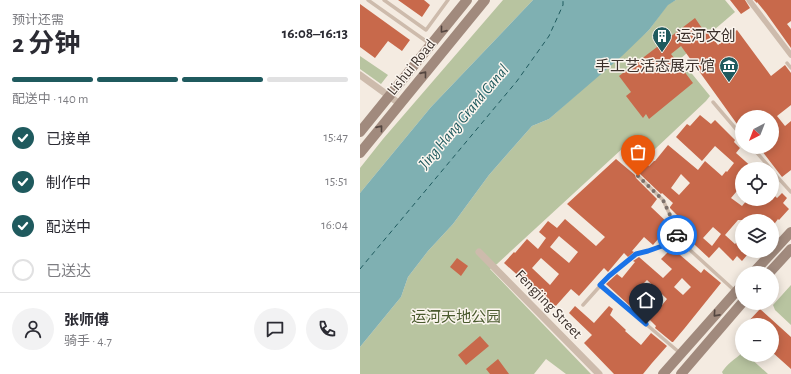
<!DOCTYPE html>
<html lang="zh">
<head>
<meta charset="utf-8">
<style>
	:root { --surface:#fff; --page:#f2f2f3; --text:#2b2b33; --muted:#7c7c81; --line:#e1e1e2; --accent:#1f5a5e }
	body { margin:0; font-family:"Alegreya Sans","Noto Sans SC",sans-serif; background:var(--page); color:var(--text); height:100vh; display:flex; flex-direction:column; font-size:15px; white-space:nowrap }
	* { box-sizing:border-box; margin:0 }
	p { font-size:13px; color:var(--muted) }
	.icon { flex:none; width:22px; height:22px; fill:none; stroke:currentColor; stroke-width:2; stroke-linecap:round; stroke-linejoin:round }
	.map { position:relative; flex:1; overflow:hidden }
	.panel { display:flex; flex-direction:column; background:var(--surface); width:360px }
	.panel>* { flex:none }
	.needle { width:26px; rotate:222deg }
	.controls { position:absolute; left:375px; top:110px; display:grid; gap:8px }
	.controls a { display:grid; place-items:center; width:44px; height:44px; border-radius:50%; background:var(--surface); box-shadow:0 2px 10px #0003; font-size:20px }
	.pin { position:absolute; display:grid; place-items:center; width:34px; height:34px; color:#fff; margin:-41px -17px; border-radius:50% 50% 50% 0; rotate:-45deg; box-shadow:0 0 4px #0007 }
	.pin .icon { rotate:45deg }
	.courier { position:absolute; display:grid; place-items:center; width:40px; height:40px; margin:-20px; border:3px solid #1a73e8; border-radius:50%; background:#fff; color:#222; box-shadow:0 1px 5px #0007 }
	.overview em { font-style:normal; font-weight:700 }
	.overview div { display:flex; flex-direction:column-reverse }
	.overview { display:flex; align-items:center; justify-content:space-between; height:68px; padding:0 12px }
	h1 { font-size:26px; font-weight:700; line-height:30px }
	.bar { display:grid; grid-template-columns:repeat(4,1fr); gap:6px 4px; align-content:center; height:48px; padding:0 12px }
	.bar i { height:5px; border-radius:3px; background:var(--line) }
	.bar .on { background:var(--accent) }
	.bar p { grid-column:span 4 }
	.line { display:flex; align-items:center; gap:10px; padding:0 12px; border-top:1px solid var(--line) }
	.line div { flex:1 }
	.round { display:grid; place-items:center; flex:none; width:42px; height:42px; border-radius:21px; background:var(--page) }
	ol { padding:0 12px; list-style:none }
	li { display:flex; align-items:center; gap:12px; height:44px }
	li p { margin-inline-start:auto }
	li .icon { padding:4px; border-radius:50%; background:var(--accent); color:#fff; stroke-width:4 }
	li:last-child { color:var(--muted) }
	li i { width:22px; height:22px; border:2px solid var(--line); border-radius:50% }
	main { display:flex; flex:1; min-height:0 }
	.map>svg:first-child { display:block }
	.green { fill:#b8c4a0 }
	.water { fill:#7fb0b2 }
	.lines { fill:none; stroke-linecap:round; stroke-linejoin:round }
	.ferry { stroke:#1f5a5e; stroke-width:1; stroke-dasharray:5 4; stroke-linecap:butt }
	.building { fill:#c8694b; fill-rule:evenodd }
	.service { stroke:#cdbbac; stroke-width:3.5 }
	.pedestrian { stroke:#cdbbac; stroke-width:5.5 }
	.minor { stroke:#cdbbac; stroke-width:7 }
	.secondary { stroke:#a18a7d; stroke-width:10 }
	.oneway { stroke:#544640 }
	.done { stroke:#7c716b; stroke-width:4; stroke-dasharray:0 7.2 }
	.route { stroke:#1a73e8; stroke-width:5 }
	.labels { text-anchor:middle; stroke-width:3; stroke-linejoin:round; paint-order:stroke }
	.poi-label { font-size:15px; fill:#3b302b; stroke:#fbf5ee; text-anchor:start }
	.street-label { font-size:15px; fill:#3b302b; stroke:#fbf5ee }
	.park-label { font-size:15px; fill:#4a5a2e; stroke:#fbf5ee }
	.water-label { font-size:16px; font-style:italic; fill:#1f5a5e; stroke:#fbf5ee }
</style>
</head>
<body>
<main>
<section class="panel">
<div class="overview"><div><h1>2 分钟</h1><p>预计还需</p></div><em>16:08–16:13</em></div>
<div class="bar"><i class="on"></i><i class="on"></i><i class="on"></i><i></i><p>配送中 · 140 m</p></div>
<ol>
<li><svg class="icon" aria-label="check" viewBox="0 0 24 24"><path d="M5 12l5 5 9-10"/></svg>已接单<p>15:47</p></li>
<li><svg class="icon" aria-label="check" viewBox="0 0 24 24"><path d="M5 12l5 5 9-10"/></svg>制作中<p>15:51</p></li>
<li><svg class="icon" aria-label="check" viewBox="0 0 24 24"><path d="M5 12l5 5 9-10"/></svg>配送中<p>16:04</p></li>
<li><i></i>已送达</li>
</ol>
<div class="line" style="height:72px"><a class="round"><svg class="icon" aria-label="person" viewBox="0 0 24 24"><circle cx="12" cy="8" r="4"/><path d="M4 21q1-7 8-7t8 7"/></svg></a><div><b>张师傅</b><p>骑手 · 4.7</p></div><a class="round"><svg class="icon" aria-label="chat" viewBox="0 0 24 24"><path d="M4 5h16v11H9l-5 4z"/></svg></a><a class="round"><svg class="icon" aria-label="phone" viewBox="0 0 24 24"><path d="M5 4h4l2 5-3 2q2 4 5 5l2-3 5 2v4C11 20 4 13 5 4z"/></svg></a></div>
</section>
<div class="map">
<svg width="431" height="374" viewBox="0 0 431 374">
	<rect width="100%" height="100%" fill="#f4ebe1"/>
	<path class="green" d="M143,0h30l-102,107 -71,86v-25l23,-29z
		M316,0h49l10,12 -55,47 30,37 -4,5 -69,65 -14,-18 -126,116 -7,5 101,105h-25l-20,-15 -12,15h-174v-27l41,-50 7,-20 20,-26 25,-27 36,-49 43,-49 17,-7 100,-89 19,-26z
		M0,56l28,19 -7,9 -21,-15z
		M431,285v40l-16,-15 -2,-5z
		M382,353v2h5l21,19h-45l-1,-2c5,-8 13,-13 20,-19z"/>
	<path class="water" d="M173,0h143l-8,5 -19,25 -27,26 -73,63 -17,7 -43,49 -36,49 -25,27 -20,26 -7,20 -41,50v-154l71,-86z"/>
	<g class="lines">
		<path class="ferry" d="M0,269l157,-188 32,-45 14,-31v-5"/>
	</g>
	<path class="building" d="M38,0h26l6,5 -8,12z
		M370,0h15l5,8 -9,6z
		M394,0h37v21l-4,3 4,5v19l-25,-35 -9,-11v1z
		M0,4l50,36 -8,11 -14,-10 -13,17 -15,-11z
		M335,18l9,13 2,-1 12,15 19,-15 34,46 14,-11 6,8v32l-14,11 8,10 6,-5v49l-9,7 -23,-30h13v-30h-30v14l-61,-85 -10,8 22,29 -44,36 -3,-5 -3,4 -17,-22 5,-4 -12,-16z
		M340,115l11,9 4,-4 20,20 -1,2 6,6 -4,5 18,16h-12v16l-11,13 11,8 6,-7h24v-6l5,5 5,-5 5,5 -4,5 6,6 -10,11 -1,-1 -6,8v-6l-34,-1 -13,15 10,9 7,-7v14h2l4,3 -6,7 -5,-5 -4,5 -14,-14 -10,11 -27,-25 4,-4 -7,-6 3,-3 -12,-12v-1l3,-4 -11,-10 -1,1 -21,-20 -3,-1 9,-10 3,3 5,-5h1l13,-16 30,25 7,-9 17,15 4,-5 1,1 7,-9 -19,-17 -13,15 -26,-24 11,-13 3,2zM321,174l9,9 -11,12 -8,-7zM353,227l8,7 -9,12 -9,-8z
		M256,159l19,16 1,3 21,21 -6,8 19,18 -17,20 -9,-8 -12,14 2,1 -6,5 -4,-4 -16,19 -4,-4 -25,28 -8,-7 -17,19 -50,-45 10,-11 1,1 12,-14 11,10 8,-11 -7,-6 9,-11 9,7 8,-9 31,27 9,-9 -38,-33zM199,236l19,16 -9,11 -19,-16zM181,258l18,16 -9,11 -18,-17z
		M312,248l29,25 3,-4 17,14 -37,46 -11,13h-1l-17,-14 1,-2 -12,-12 -2,3 -36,-33 11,-10 5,4 13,-16 -2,-1 6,-4 24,21 9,-9 -11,-10zM322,278l9,9 -8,8 -9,-8zM287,280l20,19 -9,11 -21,-20z
		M97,258l11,8 -7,10 -11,-9z
		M215,306l19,17 15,-17 4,3 -3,6 16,15 -1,1 16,14 10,-12 16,13 -15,17 -9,11h-29l-30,-31 8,-8 -23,-22z
		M400,309l31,28v32l-19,-17v-27h-27z
		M120,336l9,10 -23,19 -8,-10z
		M138,359l11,15h-19l-4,-5z"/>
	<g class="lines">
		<path class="service" d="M8,0l62,44
			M24,0l42,30 22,-30
			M427,63l4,5
			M353,102l29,34
			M392,147l19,22
			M412,171l19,21
			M278,176l25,24 13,28 1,7 2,5 56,51
			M240,285l80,68
			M223,305l26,-29 27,-22 12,-3 20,-8 11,-3"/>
		<path class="pedestrian" d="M389,0l42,55"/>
		<path class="minor" d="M0,75l40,29
			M119,252l120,122"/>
		<path class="secondary" d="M0,132l107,-132
			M0,153l125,-153
			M393,273l38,-41
			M409,273l22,-24
			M303,374l79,-89
			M321,374l61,-71"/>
	</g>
	<defs><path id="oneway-chevron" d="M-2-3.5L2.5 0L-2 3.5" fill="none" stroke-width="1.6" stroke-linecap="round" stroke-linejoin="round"/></defs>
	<g class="oneway">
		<use href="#oneway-chevron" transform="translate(83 30) rotate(129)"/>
		<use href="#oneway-chevron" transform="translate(64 74) rotate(-51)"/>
		<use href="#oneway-chevron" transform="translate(20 128) rotate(-51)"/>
		<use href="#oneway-chevron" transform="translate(356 314) rotate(132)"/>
	</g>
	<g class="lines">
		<path class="done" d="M278,176l25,24 13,28 1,7"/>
		<path class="route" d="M286,324l-46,-39 9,-9 27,-22 12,-3 31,-11 -2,-5"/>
	</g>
	<defs>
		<symbol id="building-pin" viewBox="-11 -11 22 30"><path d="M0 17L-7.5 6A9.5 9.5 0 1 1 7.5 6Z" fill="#1f5a5e" stroke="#fbf5ee"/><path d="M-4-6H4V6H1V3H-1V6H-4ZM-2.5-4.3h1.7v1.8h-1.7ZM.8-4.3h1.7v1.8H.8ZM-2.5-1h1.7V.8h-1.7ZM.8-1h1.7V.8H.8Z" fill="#fff"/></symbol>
		<symbol id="museum-pin" viewBox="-11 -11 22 30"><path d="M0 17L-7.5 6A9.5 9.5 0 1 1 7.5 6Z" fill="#1f5a5e" stroke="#fbf5ee"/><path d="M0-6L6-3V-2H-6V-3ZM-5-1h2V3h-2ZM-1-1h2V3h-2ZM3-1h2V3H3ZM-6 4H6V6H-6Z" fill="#fff"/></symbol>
	</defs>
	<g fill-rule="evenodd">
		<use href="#building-pin" x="291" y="25" width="22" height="30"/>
		<use href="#museum-pin" x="358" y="55" width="22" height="30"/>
	</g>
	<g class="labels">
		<g class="poi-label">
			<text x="316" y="41">运河文创</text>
			<text x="355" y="71" text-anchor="end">手工艺活态展示馆</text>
		</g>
		<g class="street-label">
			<text transform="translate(51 67) rotate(-51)" y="5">Lishui Road</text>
			<text transform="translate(189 304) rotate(46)" y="5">Fengjing Street</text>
		</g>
		<g class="park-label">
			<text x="96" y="322">运河天地公园</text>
		</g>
		<g class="water-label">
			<text transform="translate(103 116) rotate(-50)" y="6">Jing Hang Grand Canal</text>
		</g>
	</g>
</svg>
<div class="controls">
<a><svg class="needle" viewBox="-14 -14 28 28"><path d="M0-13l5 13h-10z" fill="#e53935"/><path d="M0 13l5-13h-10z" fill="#7c7c81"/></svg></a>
<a><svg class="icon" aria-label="locate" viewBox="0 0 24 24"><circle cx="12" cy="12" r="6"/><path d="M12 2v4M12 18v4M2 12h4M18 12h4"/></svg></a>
<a><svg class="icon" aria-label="layers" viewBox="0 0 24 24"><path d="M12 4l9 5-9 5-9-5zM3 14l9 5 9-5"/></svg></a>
<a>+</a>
<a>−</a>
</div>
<div class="pin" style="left:278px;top:176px;background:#ea580c"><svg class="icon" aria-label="bag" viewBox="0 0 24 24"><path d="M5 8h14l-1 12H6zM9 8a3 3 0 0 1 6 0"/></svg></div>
<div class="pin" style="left:286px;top:324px;background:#1f2937"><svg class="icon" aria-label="home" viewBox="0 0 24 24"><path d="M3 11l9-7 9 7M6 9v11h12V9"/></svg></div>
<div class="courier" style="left:317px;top:235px"><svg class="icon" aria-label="car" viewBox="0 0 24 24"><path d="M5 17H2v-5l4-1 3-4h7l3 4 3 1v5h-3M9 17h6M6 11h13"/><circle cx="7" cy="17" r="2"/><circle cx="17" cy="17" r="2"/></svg></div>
</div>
</main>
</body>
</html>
